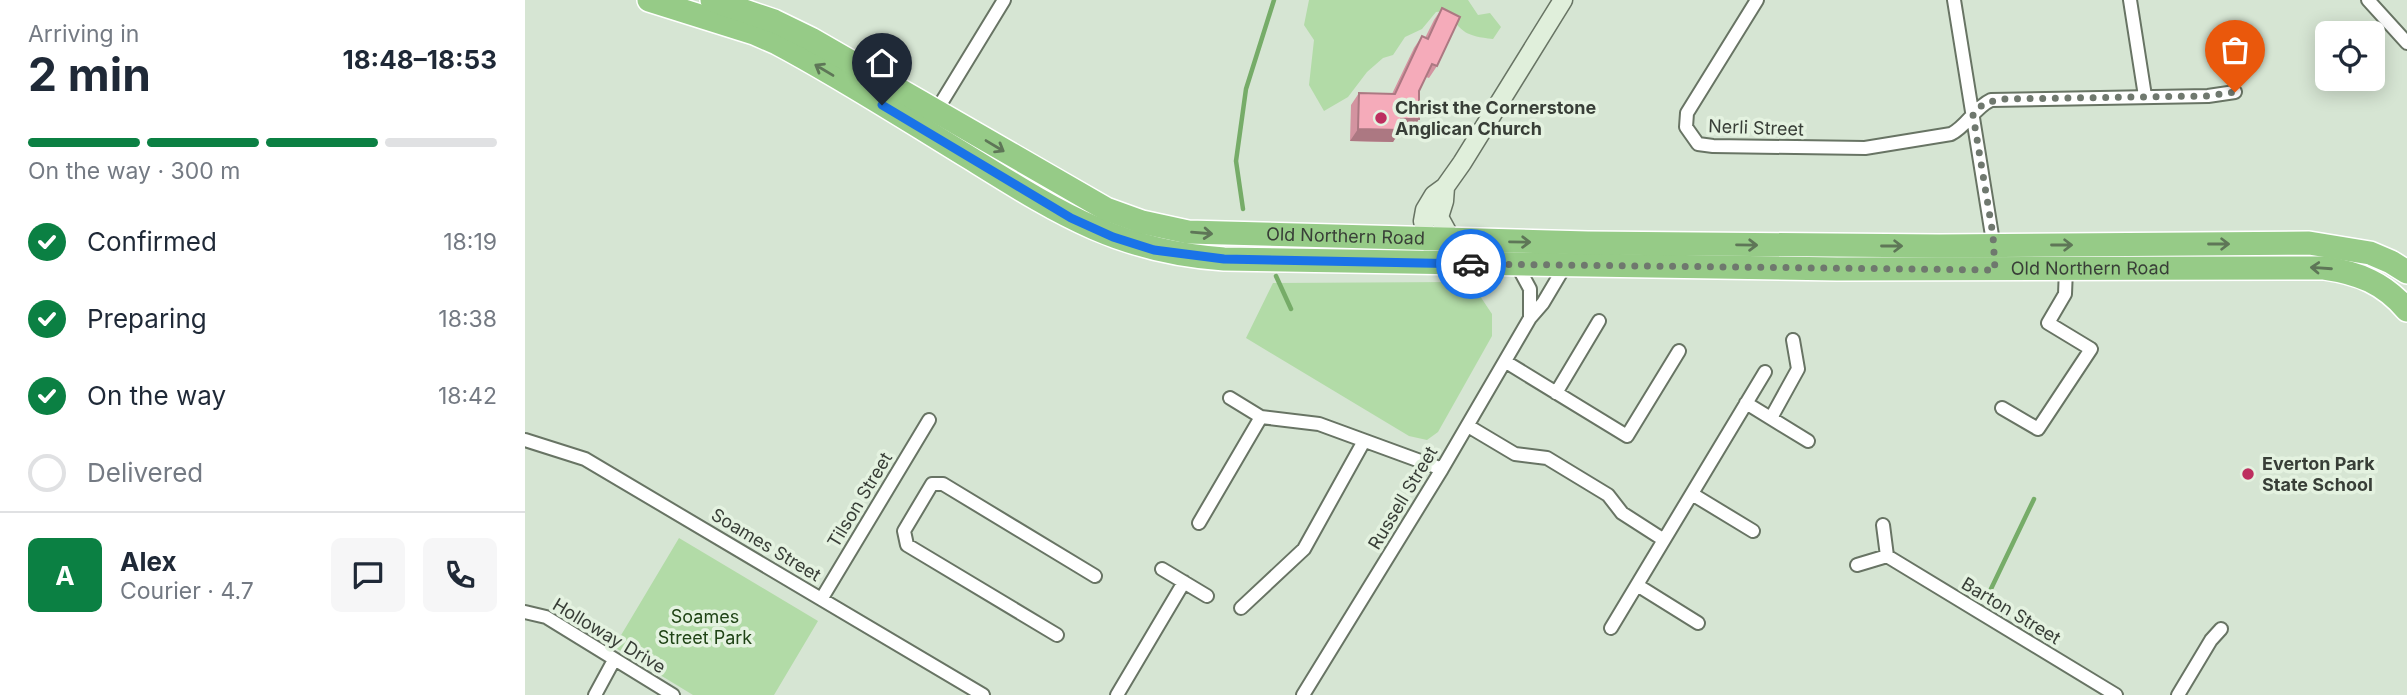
<!DOCTYPE html>
<html lang="en">
<head>
<meta charset="utf-8">
<style>
	:root { --surface:#fff; --page:#f6f6f7; --text:#1f2937; --muted:#747a83; --line:#e0e1e3; --accent:#0b8043 }
	body { margin:0; font-family:Inter,sans-serif; background:var(--page); color:var(--text); height:100vh; display:flex; flex-direction:column; font-size:26px; white-space:nowrap }
	* { box-sizing:border-box; margin:0 }
	p { font-size:23px; color:var(--muted) }
	.icon { flex:none; width:38px; height:38px; fill:none; stroke:currentColor; stroke-width:2; stroke-linecap:round; stroke-linejoin:round }
	.map { position:relative; flex:1; overflow:hidden }
	.details { display:flex; flex-direction:column; background:var(--surface); width:525px }
	.details>* { flex:none }
	.fabs { position:absolute; left:1790px; top:21px; display:grid; gap:14px }
	.fabs a { display:grid; place-items:center; width:70px; height:70px; border-radius:10px; background:var(--surface); box-shadow:0 4px 18px #0003; font-size:35px }
	.pin { position:absolute; display:grid; place-items:center; width:60px; height:60px; color:#fff; margin:-72px -30px; border-radius:50% 50% 50% 0; rotate:-45deg; box-shadow:0 0 7px #0007 }
	.pin .icon { rotate:45deg }
	.courier { position:absolute; display:grid; place-items:center; width:70px; height:70px; margin:-35px; border:5px solid #1a73e8; border-radius:50%; background:#fff; color:#222; box-shadow:0 2px 9px #0007 }
	.summary em { font-style:normal; font-weight:700 }
	.summary div { display:flex; flex-direction:column-reverse }
	.summary { display:flex; align-items:center; justify-content:space-between; height:119px; padding:0 28px }
	h1 { font-size:46px; font-weight:700; line-height:52px }
	.bar { display:grid; grid-template-columns:repeat(4,1fr); gap:10px 7px; align-content:center; height:84px; padding:0 28px }
	.bar i { height:9px; border-radius:5px; background:var(--line) }
	.bar .current { background:var(--accent) }
	.bar p { grid-column:span 4 }
	.line { display:flex; align-items:center; gap:18px; padding:0 28px; border-top:2px solid var(--line) }
	.line div { flex:1 }
	.round { display:grid; place-items:center; flex:none; width:74px; height:74px; border-radius:10px; background:var(--page) }
	ol { padding:0 28px; list-style:none }
	li { display:flex; align-items:center; gap:21px; height:77px }
	li p { margin-inline-start:auto }
	li .icon { padding:7px; border-radius:50%; background:var(--accent); color:#fff; stroke-width:4 }
	li:last-child { color:var(--muted) }
	li i { width:38px; height:38px; border:4px solid var(--line); border-radius:50% }
	main { display:flex; flex:1; min-height:0 }
	.map>svg:first-child { display:block }
	.green { fill:#b2dba7 }
	.lines { fill:none; stroke-linecap:round; stroke-linejoin:round }
	.stream { stroke:#76ac68; stroke-width:4.5 }
	.street-casing { stroke:#687464; stroke-width:16 }
	.secondary-casing { stroke:#687464; stroke-width:21 }
	.highway-casing { stroke:#fff; stroke-width:26 }
	.street { stroke:#fff; stroke-width:12 }
	.secondary { stroke:#e0efdb; stroke-width:18 }
	.highway { stroke:#96cb87; stroke-width:23 }
	.wall { fill:#d393a0 }
	.shaded-wall { fill:#ac7882 }
	.building { fill:#f5abba; stroke:#ac7882; stroke-width:2 }
	.oneway { stroke:#5e7657 }
	.done { stroke:#6f786e; stroke-width:7; stroke-dasharray:0 12.6 }
	.route { stroke:#1a73e8; stroke-width:9 }
	.poi-dot { fill:#bd2f5f; stroke:#e4f2e0; stroke-width:2.5 }
	.labels { text-anchor:middle; stroke-width:7; stroke-linejoin:round; paint-order:stroke }
	.poi-label { font-size:18px; font-weight:bold; fill:#383e37; stroke:#e4f2e0; text-anchor:start }
	.street-label { font-size:18px; fill:#383e37; stroke:#e4f2e0 }
	.park-label { font-size:18px; fill:#1f4315; stroke:#e4f2e0 }
</style>
</head>
<body>
<main>
<section class="details">
<div class="summary"><div><h1>2 min</h1><p>Arriving in</p></div><em>18:48–18:53</em></div>
<div class="bar"><i class="current"></i><i class="current"></i><i class="current"></i><i></i><p>On the way · 300 m</p></div>
<ol>
<li><svg class="icon" aria-label="check" viewBox="0 0 24 24"><path d="M5 12l5 5 9-10"/></svg>Confirmed<p>18:19</p></li>
<li><svg class="icon" aria-label="check" viewBox="0 0 24 24"><path d="M5 12l5 5 9-10"/></svg>Preparing<p>18:38</p></li>
<li><svg class="icon" aria-label="check" viewBox="0 0 24 24"><path d="M5 12l5 5 9-10"/></svg>On the way<p>18:42</p></li>
<li><i></i>Delivered</li>
</ol>
<div class="line" style="height:126px"><b class="round" style="background:var(--accent);color:#fff">A</b><div><b>Alex</b><p>Courier · 4.7</p></div><a class="round"><svg class="icon" aria-label="chat" viewBox="0 0 24 24"><path d="M4 5h16v11H9l-5 4z"/></svg></a><a class="round"><svg class="icon" aria-label="phone" viewBox="0 0 24 24"><path d="M5 4h4l2 5-3 2q2 4 5 5l2-3 5 2v4C11 20 4 13 5 4z"/></svg></a></div>
</section>
<div class="map">
<svg width="1882" height="695" viewBox="0 0 1882 695">
	<rect width="100%" height="100%" fill="#d6e5d3"/>
	<path class="green" d="M784,0h159l10,15 12,-2 11,14 -8,12c-27,-3 -31,-6 -46,-28l-11,1 -14,17 -17,8 -12,18 -10,3 -16,14 -19,25 -24,14 -15,-26 5,-45 -10,-15z
		M929,282l24,11 14,21v22l-54,96 -11,8 -18,-4 -163,-98 27,-55z
		M154,538l139,83 -44,74h-81l-79,-48z"/>
	<g class="lines">
		<path class="stream" d="M718,209l-7,-48 10,-72 28,-89
			M751,276l15,33
			M1465,591l44,-92"/>
		<defs>
			<path id="street" d="M1232,0l-70,113 -1,14 12,17 15,2 152,2 86,-14c16,-8 23,-26 40,-34l217,-4 27,-4
				M1429,0l40,248
				M1605,0l15,96
				M1843,0l39,43
				M410,113l69,-113
				M992,265l13,24v29
				M981,362l121,74 52,-85
				M1031,393l43,-72
				M705,398l31,19 58,7 123,45
				M1221,403l62,38
				M1477,408l36,21 53,-80 -43,-26 17,-29 1,-25
				M1246,418l27,-49 -5,-29
				M943,426l47,28 32,4 61,37 14,18 42,27
				M0,440l60,19 398,236
				M1167,494l61,37
				M674,523l62,-106
				M1362,556l229,139
				M1332,565l30,-9 -4,-31
				M637,569l45,27
				M1112,585l61,38
				M297,598l107,-178
				M716,608l63,-59 60,-108
				M0,612l21,5 127,78
				M1086,628l154,-256
				M532,635l-150,-90 -3,-14 28,-47h11l152,92
				M70,695l19,-35
				M592,695l67,-113
				M778,695l139,-226 88,-151 13,-15 22,-37
				M1653,695l33,-55 10,-11"/>
			<path id="secondary" d="M920,187l-1,14 -5,16 12,22
				M931,264l-24,-17 -5,-8 -4,-18 2,-11 9,-15 11,-8 17,-24 101,-163"/>
			<g id="highway">
				<path id="s1" d="M124,0l105,33 23,10c66,35 129,76 193,115 87,54 148,94 254,101l613,10 487,-1c35,5 60,15 83,42"/>
				<path id="s2" d="M187,0l62,21 37,18 295,170 36,13 46,10 400,11 351,3 370,-3 61,10 21,9 16,10"/>
			</g>
		</defs>
		<use href="#street" class="street-casing"/>
		<use href="#secondary" class="secondary-casing"/>
		<use href="#highway" class="highway-casing"/>
		<use href="#street" class="street"/>
		<use href="#secondary" class="secondary"/>
		<use href="#highway" class="highway"/>
	</g>
	<path class="wall" d="M917,8l-5,58 -8,12 -3,-1 -7,14v28l-8,12h-11l-7,11 -43,-1 1,-36 8,-12 33,1 22,-46 8,-12 3,2 9,-18z"/>
	<path class="shaded-wall" d="M876,119h18l-8,12h-11l-7,11 -43,-1 8,-12z"/>
	<path class="building" d="M917,8l18,9 -23,49 -5,-2 -13,27v28h-18v11l-43,-1 1,-36 36,1 27,-58 6,3z"/>
	<defs><path id="oneway-shaft" d="M-6 0H5M1.5-3L5.5 0L1.5 3" fill="none" stroke-width="1.6" stroke-linecap="round" stroke-linejoin="round" transform="scale(1.75)"/></defs>
	<g class="oneway">
		<use href="#oneway-shaft" transform="translate(299 70) rotate(-149)"/>
		<use href="#oneway-shaft" transform="translate(470 146) rotate(31)"/>
		<use href="#oneway-shaft" transform="translate(677 233) rotate(5)"/>
		<use href="#oneway-shaft" transform="translate(995 242) rotate(1)"/>
		<use href="#oneway-shaft" transform="translate(1694 244)"/>
		<use href="#oneway-shaft" transform="translate(1222 245) rotate(1)"/>
		<use href="#oneway-shaft" transform="translate(1537 245)"/>
		<use href="#oneway-shaft" transform="translate(1367 246)"/>
		<use href="#oneway-shaft" transform="translate(1796 268) rotate(-176)"/>
	</g>
	<g class="lines">
		<path class="done" d="M946,264l524,6 -2,-35 -20,-120 10,-11 18,-5 206,-3 28,-4"/>
		<path class="route" d="M357,105l189,113 42,19 41,13 70,9 247,5"/>
	</g>
	<g class="poi-dot">
		<circle cx="856" cy="118" r="7"/>
		<circle cx="1723" cy="474" r="7"/>
	</g>
	<g class="labels">
		<g class="poi-label">
			<text x="870" y="114">Christ the Cornerstone<tspan x="870" dy="21">Anglican Church</tspan></text>
			<text x="1737" y="470">Everton Park<tspan x="1737" dy="21">State School</tspan></text>
		</g>
		<g class="street-label">
			<text transform="translate(1231 128) rotate(2)" y="6">Nerli Street</text>
			<text dy="6" stroke="none"><textPath href="#s2" startOffset="690">Old Northern Road</textPath></text>
			<text dy="6" stroke="none"><textPath href="#s1" startOffset="1503">Old Northern Road</textPath></text>
			<text transform="translate(878 498) rotate(-59)" y="6">Russell Street</text>
			<text transform="translate(335 500) rotate(-59)" y="6">Tilson Street</text>
			<text transform="translate(241 545) rotate(31)" y="6">Soames Street</text>
			<text transform="translate(1486 611) rotate(31)" y="6">Barton Street</text>
			<text transform="translate(84 636) rotate(31)" y="6">Holloway Drive</text>
		</g>
		<g class="park-label">
			<text x="180" y="623">Soames<tspan x="180" dy="21">Street Park</tspan></text>
		</g>
	</g>
</svg>
<div class="fabs">
<a><svg class="icon" aria-label="locate" viewBox="0 0 24 24"><circle cx="12" cy="12" r="6"/><path d="M12 2v4M12 18v4M2 12h4M18 12h4"/></svg></a>
</div>
<div class="pin" style="left:1710px;top:92px;background:#ea580c"><svg class="icon" aria-label="bag" viewBox="0 0 24 24"><path d="M5 8h14l-1 12H6zM9 8a3 3 0 0 1 6 0"/></svg></div>
<div class="pin" style="left:357px;top:105px;background:#1f2937"><svg class="icon" aria-label="home" viewBox="0 0 24 24"><path d="M3 11l9-7 9 7M6 9v11h12V9"/></svg></div>
<div class="courier" style="left:946px;top:264px"><svg class="icon" aria-label="car" viewBox="0 0 24 24"><path d="M5 17H2v-5l4-1 3-4h7l3 4 3 1v5h-3M9 17h6M6 11h13"/><circle cx="7" cy="17" r="2"/><circle cx="17" cy="17" r="2"/></svg></div>
</div>
</main>
</body>
</html>
